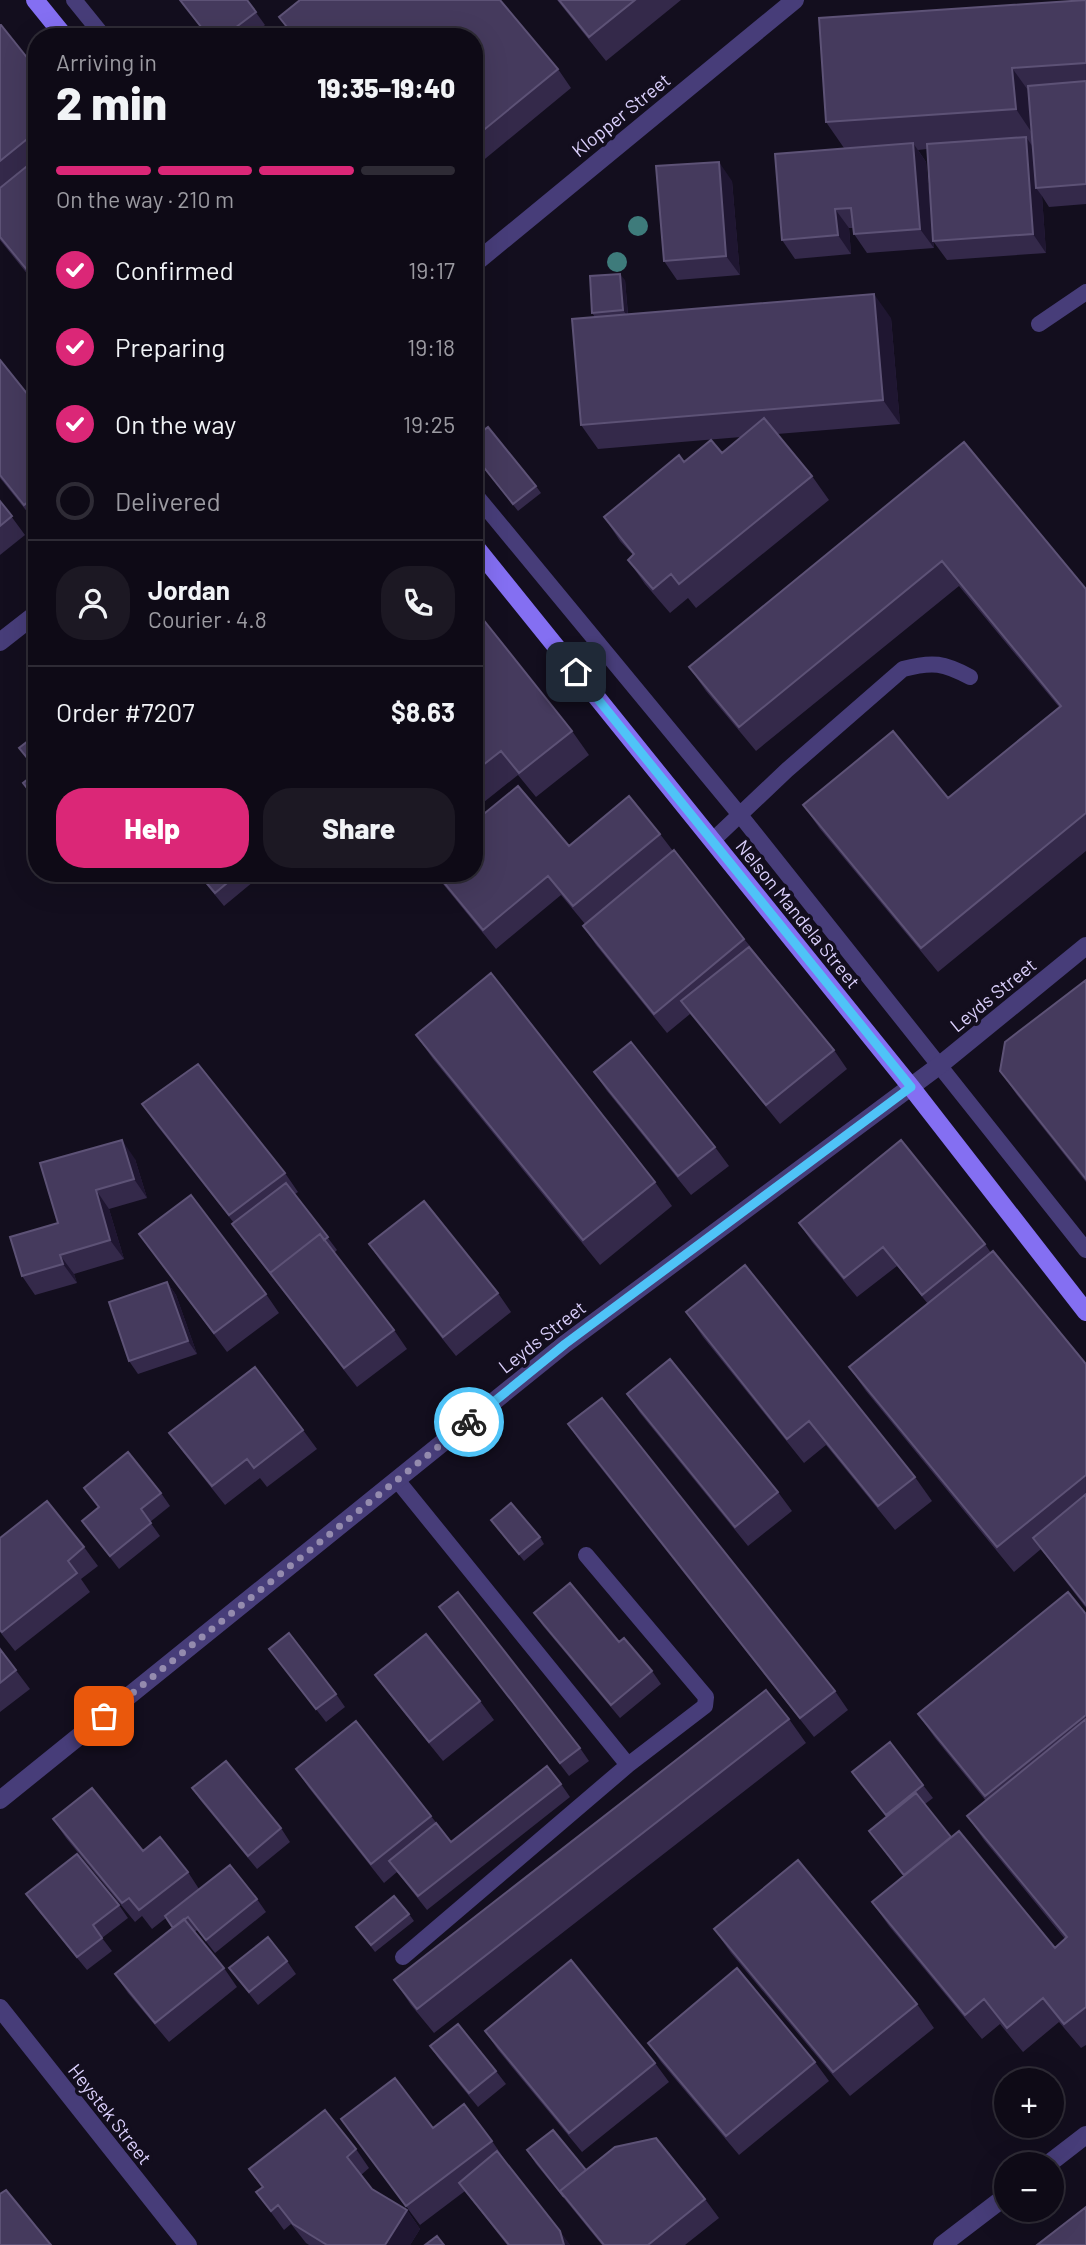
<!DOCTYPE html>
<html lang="en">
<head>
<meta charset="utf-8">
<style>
	:root { --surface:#0e0a16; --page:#1c1823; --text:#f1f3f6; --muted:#9b9aa1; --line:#2e2b35; --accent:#db2777 }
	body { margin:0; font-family:Barlow,sans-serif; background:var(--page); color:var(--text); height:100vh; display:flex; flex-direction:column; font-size:26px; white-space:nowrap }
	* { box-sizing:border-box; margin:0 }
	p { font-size:23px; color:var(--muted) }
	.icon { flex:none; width:38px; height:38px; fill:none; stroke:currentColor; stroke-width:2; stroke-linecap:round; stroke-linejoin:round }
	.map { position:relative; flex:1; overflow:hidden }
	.drawer { position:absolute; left:28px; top:28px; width:455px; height:854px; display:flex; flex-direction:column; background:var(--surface); border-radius:28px; box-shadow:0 7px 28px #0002,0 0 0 2px var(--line) }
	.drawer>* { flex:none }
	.controls { position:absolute; left:994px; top:2068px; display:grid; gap:14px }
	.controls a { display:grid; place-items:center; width:70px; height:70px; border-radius:50%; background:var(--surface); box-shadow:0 7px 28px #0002,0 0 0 2px var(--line); font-size:35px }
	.pin { position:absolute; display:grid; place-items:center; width:60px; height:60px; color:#fff; margin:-30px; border-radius:14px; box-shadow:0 4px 10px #0006 }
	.courier { position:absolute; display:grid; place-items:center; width:70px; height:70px; margin:-35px; border:5px solid #4fc3f7; border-radius:50%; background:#fff; color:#222; box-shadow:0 2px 9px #0007 }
	.headline em { font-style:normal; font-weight:800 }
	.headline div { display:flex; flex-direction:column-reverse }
	.headline { display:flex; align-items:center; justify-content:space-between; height:119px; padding:0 28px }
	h1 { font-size:46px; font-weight:800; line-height:52px }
	.bar { display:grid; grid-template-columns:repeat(4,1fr); gap:10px 7px; align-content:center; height:84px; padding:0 28px }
	.bar i { height:9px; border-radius:5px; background:var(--line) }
	.bar .active { background:var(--accent) }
	.bar p { grid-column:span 4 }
	.line { display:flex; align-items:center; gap:18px; padding:0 28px; border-top:2px solid var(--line) }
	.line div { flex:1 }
	.round { display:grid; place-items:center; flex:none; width:74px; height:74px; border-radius:28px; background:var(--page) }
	ol { padding:0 28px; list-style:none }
	li { display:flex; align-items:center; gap:21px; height:77px }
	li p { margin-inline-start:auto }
	li .icon { padding:7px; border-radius:50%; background:var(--accent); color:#fff; stroke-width:4 }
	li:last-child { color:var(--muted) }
	li i { width:38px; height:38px; border:4px solid var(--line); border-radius:50% }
	.button { display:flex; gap:14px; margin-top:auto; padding:14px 28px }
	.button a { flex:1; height:80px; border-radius:28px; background:var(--accent); color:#fff; font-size:28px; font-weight:800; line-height:80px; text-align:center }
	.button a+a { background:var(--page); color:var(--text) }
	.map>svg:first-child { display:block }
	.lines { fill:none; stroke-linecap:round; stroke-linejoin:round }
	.service { stroke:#473d79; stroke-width:16 }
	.minor { stroke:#473d79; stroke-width:18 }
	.tertiary { stroke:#473d79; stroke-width:18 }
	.secondary { stroke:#846ff2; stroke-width:18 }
	.tree { fill:#3e7b7b }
	.wall { fill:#34294a }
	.shaded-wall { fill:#1f1631 }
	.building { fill:#453a5d; stroke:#5d5276; stroke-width:2 }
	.done { stroke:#948bae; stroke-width:7; stroke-dasharray:0 12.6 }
	.route { stroke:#4fc3f7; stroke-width:9 }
	.labels { text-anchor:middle; stroke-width:7; stroke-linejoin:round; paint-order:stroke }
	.street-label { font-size:19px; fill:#dacffb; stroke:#130e1e }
</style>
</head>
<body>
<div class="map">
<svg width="1086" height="2245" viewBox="0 0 1086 2245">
	<rect width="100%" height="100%" fill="#130e1e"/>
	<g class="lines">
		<path class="service" d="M74,0l30,37
			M1039,324l47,-32
			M474,493l266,322 346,435
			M712,841l75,-71 116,-101c30,-8 41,-6 67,8
			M397,1480l231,285 77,-59 1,-9 -120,-142
			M403,1957l225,-192"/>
		<path class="minor" d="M474,264l321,-264
			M0,642l37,-29
			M0,1800l565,-456 375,-279 146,-119
			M0,2008l188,237"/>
		<path class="tertiary" d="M1047,2165l39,-30
			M942,2245l64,-49"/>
		<path class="secondary" d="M35,0l30,37
			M474,545l437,542 175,225"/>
	</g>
	<g class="tree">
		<circle cx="638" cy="226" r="10"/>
		<circle cx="617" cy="262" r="10"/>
	</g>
	<path class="wall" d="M180,0h67l18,25 -15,12h-42z
		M300,0h200l58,69 13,19 -97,80v-131h-181l-14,-20z
		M557,0h124l-75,61z
		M1086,0v204l-37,3 -7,-11 4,57 -99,7 -14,-19 -6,-92 -9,1 8,12 8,86 -67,5 -13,-19 -1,-6h-4l2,26 -56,5 -13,-19 62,-92 -18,-26z
		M0,24l37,46v216l-37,-46z
		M732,181l8,94 -63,5 -13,-19z
		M625,280l3,34 263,4 9,106 -123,10 35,42 17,24 -133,108 -8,-10 -18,15 -25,-29 -17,-24 5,-5 -13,-14 -16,-24 80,-55 38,-9 19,-16 -143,12 -17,-24 14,-108 -3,-4z
		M0,360l37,46v118l-37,-46z
		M474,438l62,48 5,7 -23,18 -44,-55z
		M964,442l122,147v262l-148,121 -118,-143 -17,-24 145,-7 111,-91 -100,-121 -203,165 -50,-60 -17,-24z
		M0,501l25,34 -25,20z
		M474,608l98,123 17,24 -53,42 -18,-22 -44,35z
		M660,834l13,17 161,199 13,19 -67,55 -90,-110 -23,19 -71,-88 -13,-19 2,-2 -24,-29 -65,54 -62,-76h40l95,-27z
		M197,873h67l-40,33z
		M1086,980v202l-69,-87 -17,-24z
		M416,1035l239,147 17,24 -72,59 -167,-206z
		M594,1072l121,75 14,19 -38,29 -84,-104z
		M142,1104l143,69 13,19 -3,2 42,56 -3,3 60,77 13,19 -50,38 -116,-150 -9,-13 2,-1 -79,-100z
		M135,1159l12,39 -38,11 15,50 -50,15 3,9 -42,12 -13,-19 36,-53 -18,-60z
		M799,1223l186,21 6,9 95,111v244l-45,-59 -27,23 -148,-181 -17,-24 79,-63 -31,-38 -40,31 -45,-55z
		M139,1234l127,60 13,19 -52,39z
		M369,1244l129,49 13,19 -55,44 -74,-93z
		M167,1282l9,13 21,59 -59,20 -9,-13z
		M686,1312l229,165 17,24 -37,29 -69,-85 -22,18 -101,-126z
		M627,1394l151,98 14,19 -44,35 -108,-133z
		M568,1424l267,267 13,19 -34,27 -233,-294z
		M303,1430l14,19 -50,38 -7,-9 -35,27 -42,-53 -14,-19z
		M84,1488l77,5 9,13 -20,16 10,14 -41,33 -37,-48 16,-13z
		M491,1520l49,17 4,7 -20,17z
		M0,1538l84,9 14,19 -17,13 9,13 -75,59 -15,-19z
		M439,1607l141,141 9,13 -20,15z
		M534,1613l85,29 33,29 9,13 -41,34 -77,-92z
		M1086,1614v431l-5,3 -22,-26 -36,30 -23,-28 -18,15 -93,-113 -17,-24 31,-26 -34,-45 18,-14 -35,-45 71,13 10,13 -8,6 26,33 104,111 10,-9 -81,-99 -17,-24 19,-15 -51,-63 -17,-24z
		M0,1649l30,40 -30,23z
		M269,1649l67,45 9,13 -19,15z
		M375,1675l105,26 14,19 -51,41 -54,-67z
		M789,1719l17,24 -372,290 -23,-28 -17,-25z
		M296,1769l135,47 20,26 110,-58 9,13 -143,113 -30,-38 -13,11 -75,-95z
		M192,1788l89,40 9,14 -33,27 -56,-68z
		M53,1819l135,53 11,17 58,10 9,13 -51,41 -18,-23 -2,2 29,36 13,19 -68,55 -41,-49 -13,-19 58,-46 -7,-10 -14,11 -10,-13 -7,6 -69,-84z
		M26,1894l93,11 9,13 -26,20 10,13 -25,19 -52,-63z
		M409,1914l5,7 -39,31 -19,-25z
		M714,1929l203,75 17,24 -84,68 -119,-143z
		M287,1961l9,13 -38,31 -29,-37z
		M485,2031l170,32 14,19 -87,70 -84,-102z
		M648,2043l167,19 14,19 -90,74 -78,-93z
		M430,2046l66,25 10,13 -28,23 -39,-48z
		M341,2119l92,9 59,13 13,19 -1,1 66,84h-63l-42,-54 -45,34z
		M356,2149l13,19 -8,7 11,14 35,21 13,19 -10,16h-101l-3,-2 -15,-19 -7,6 -28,-38 6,-4 -13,-19z
		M527,2150l59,20 119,29 14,19 -34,27h-83l-66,-81z"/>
	<path class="shaded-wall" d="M1012,68l23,32 3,42 -22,-33z
		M1026,137l13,19 -3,32 6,8 4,57 -13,-19z
		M913,143l13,19 8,86 -14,-19z
		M719,162l13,19 8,94 -14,-19z
		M835,209l14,19 2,26 -13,-19z
		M620,274l5,6 3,37 -5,-7z
		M874,294l17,24 9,106 -17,-24z
		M122,1140l13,19 12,39 -13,-19z
		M96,1190l13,19 15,50 -14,-19z
		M60,1255l14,19 3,9 -14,-19z
		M167,1282l9,13 21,59 -9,-13z
		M407,2210l13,19 -10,16h-25z
		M560,2231l10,14h-6z"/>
	<path class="building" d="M180,0h67l9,12 -33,25h-14z
		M300,0h200l58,69 -84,69v-101h-179l-16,-20z
		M559,0h76l-46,37z
		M1086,0v63l-74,5 4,41 -190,13 -7,-104z
		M0,25h1l36,45v61l-37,30z
		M1086,81v103l-50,4 -8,-102z
		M1026,137l7,97 -100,7 -6,-97z
		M913,143l7,86 -66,5 -3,-26 -16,1 3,26 -56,5 -7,-86z
		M37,158v124l-37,-45v-49z
		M719,162l7,94 -62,5 -8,-95z
		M620,274l3,36 -31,3 -2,-37z
		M874,294l9,106 -302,25 -9,-106z
		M0,360l37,46v89l-13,10 -24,-30z
		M764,418l48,58 -133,108 -8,-10 -18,15 -25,-29 6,-6 -30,-37 75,-62 5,7 27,-22 11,13z
		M488,427l48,59 -23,18 -39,-49v-17z
		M964,442l122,147v224l-165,135 -118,-143 90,-74 55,67 113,-92 -119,-145 -203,166 -50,-60z
		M0,501l12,15 -12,10z
		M474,608l98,123 -53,42 -18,-22 -27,21z
		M37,655v18l-9,-11z
		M37,734v36l-18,-22z
		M37,772v29l-14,-18z
		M518,786l51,60 60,-50 31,38 -87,72 -25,-30 -65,54 -47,-57h38v-51z
		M674,850l70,89 -90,75 -71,-88z
		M198,873h41l-24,20z
		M749,947l85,103 -68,55 -85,-104z
		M491,973l164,209 -72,58 -167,-205z
		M1086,980v199l-86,-108 5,-29z
		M631,1042l84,105 -37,29 -84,-104z
		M198,1064l87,109 -56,42 -87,-111z
		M122,1140l12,39 -38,11 14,50 -50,15 3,9 -41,12 -12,-39 48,-14 -18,-60z
		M901,1140l84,104 -63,51 -39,-48 -39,31 -45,-55z
		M286,1183l42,54 -4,3 -4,-6 -50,39 4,5 -42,-54z
		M191,1195l75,99 -52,39 -75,-99z
		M424,1201l74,92 -55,44 -74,-93z
		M320,1234l74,96 -50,38 -74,-95z
		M993,1251l93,113v111l-89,72 -148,-180z
		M745,1265l170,212 -37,29 -69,-85 -22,18 -101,-127z
		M167,1282l21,59 -59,20 -20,-59z
		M670,1359l108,133 -43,35 -108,-133z
		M255,1367l48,63 -49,38 -7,-9 -35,27 -43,-53z
		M602,1398l233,293 -35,27 -232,-294z
		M128,1452l33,41 -20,16 10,14 -41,33 -28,-35 17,-14 -15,-19z
		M1086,1494v111l-53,-67z
		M47,1501l37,46 -16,14 9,12 -75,59 -2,-2v-92z
		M511,1503l29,34 -21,17 -28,-34z
		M570,1583l49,59 5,-4 28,33 -41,34 -77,-92z
		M458,1592l122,156 -20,15 -121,-156z
		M1068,1592l18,22v101l-101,81 -67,-82z
		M289,1633l47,61 -20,15 -47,-60z
		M426,1634l54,67 -51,41 -54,-67z
		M0,1649l16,21 -16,13z
		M766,1690l23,29 -372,290 -23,-29z
		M1086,1719v288l-22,17 -21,-26 -36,30 -23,-29 -19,16 -93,-113 87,-71 96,117 12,-11 -100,-121z
		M356,1721l75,95 -60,48 -75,-95z
		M890,1742l33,43 -37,30 -34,-43z
		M226,1761l55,67 -33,28 -56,-68z
		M547,1766l14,18 -143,112 -29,-35 47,-38 15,19z
		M92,1788l51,63 17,-14 28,35 -49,38 -10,-12 -7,5 -69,-84z
		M916,1793l35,44 -47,38 -35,-44z
		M77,1854l42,51 -26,20 9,13 -25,19 -51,-63z
		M798,1860l119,144 -84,68 -119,-143z
		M230,1865l27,34 -51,41 -18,-23 -15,11 -8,-12z
		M394,1896l15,18 -38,31 -15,-18z
		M184,1919l40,49 -69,55 -40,-49z
		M268,1937l19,24 -38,31 -20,-24z
		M571,1960l84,103 -86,70 -84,-102z
		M737,1968l78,94 -89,74 -78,-93z
		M458,2024l38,47 -27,22 -39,-47z
		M395,2078l38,50 31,-24 28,37 -86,65 -65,-87z
		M325,2110l31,39 -9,8 25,32 35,21 -22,35h-58l-34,-21 -15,-19 -7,6 -15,-19 7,-5 -14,-18z
		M553,2130l33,40 -26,21 4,6 -37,-47z
		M656,2138l49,61 -57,46h-44l-44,-54 55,-44z
		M497,2151l63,80 4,14h-55l-50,-62z
		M6,2190l45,55h-51v-51z
		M1086,2207v38h-49z
		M437,2236l7,9h-19z"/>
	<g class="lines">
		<path class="done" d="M104,1716l365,-294"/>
		<path class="route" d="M469,1422l96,-78 346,-257 -335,-415"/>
	</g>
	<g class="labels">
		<g class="street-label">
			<text transform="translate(621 115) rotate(-39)" y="7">Klopper Street</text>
			<text transform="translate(798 914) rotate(51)" y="7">Nelson Mandela Street</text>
			<text transform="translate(993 995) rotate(-39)" y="7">Leyds Street</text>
			<text transform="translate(542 1337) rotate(-38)" y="7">Leyds Street</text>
			<text transform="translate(110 2114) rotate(52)" y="7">Heystek Street</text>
		</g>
	</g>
</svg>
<div class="controls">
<a>+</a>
<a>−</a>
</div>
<div class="pin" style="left:104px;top:1716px;background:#ea580c"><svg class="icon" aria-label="bag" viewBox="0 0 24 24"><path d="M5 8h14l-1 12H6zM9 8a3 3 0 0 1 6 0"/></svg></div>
<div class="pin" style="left:576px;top:672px;background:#1f2937"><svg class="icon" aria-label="home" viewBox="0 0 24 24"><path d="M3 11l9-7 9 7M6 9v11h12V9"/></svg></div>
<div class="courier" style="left:469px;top:1422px"><svg class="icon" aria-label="bike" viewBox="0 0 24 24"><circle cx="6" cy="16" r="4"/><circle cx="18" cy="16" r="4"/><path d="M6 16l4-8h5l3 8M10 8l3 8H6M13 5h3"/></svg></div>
<section class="drawer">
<div class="headline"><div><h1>2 min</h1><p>Arriving in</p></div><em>19:35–19:40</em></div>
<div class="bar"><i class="active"></i><i class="active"></i><i class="active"></i><i></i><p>On the way · 210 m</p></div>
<ol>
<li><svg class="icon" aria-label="check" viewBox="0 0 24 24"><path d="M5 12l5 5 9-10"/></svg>Confirmed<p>19:17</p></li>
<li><svg class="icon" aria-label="check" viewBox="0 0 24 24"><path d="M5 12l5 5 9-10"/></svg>Preparing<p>19:18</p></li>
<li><svg class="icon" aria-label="check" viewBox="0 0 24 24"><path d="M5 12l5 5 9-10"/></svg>On the way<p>19:25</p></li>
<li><i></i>Delivered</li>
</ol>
<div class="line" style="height:126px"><a class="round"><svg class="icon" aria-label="person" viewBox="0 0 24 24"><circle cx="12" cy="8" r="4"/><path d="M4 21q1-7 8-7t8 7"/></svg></a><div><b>Jordan</b><p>Courier · 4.8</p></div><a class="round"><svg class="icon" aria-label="phone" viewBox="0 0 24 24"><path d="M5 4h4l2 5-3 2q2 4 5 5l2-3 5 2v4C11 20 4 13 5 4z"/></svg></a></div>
<div class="line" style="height:91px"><div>Order #7207</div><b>$8.63</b></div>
<div class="button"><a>Help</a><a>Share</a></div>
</section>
</div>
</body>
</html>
